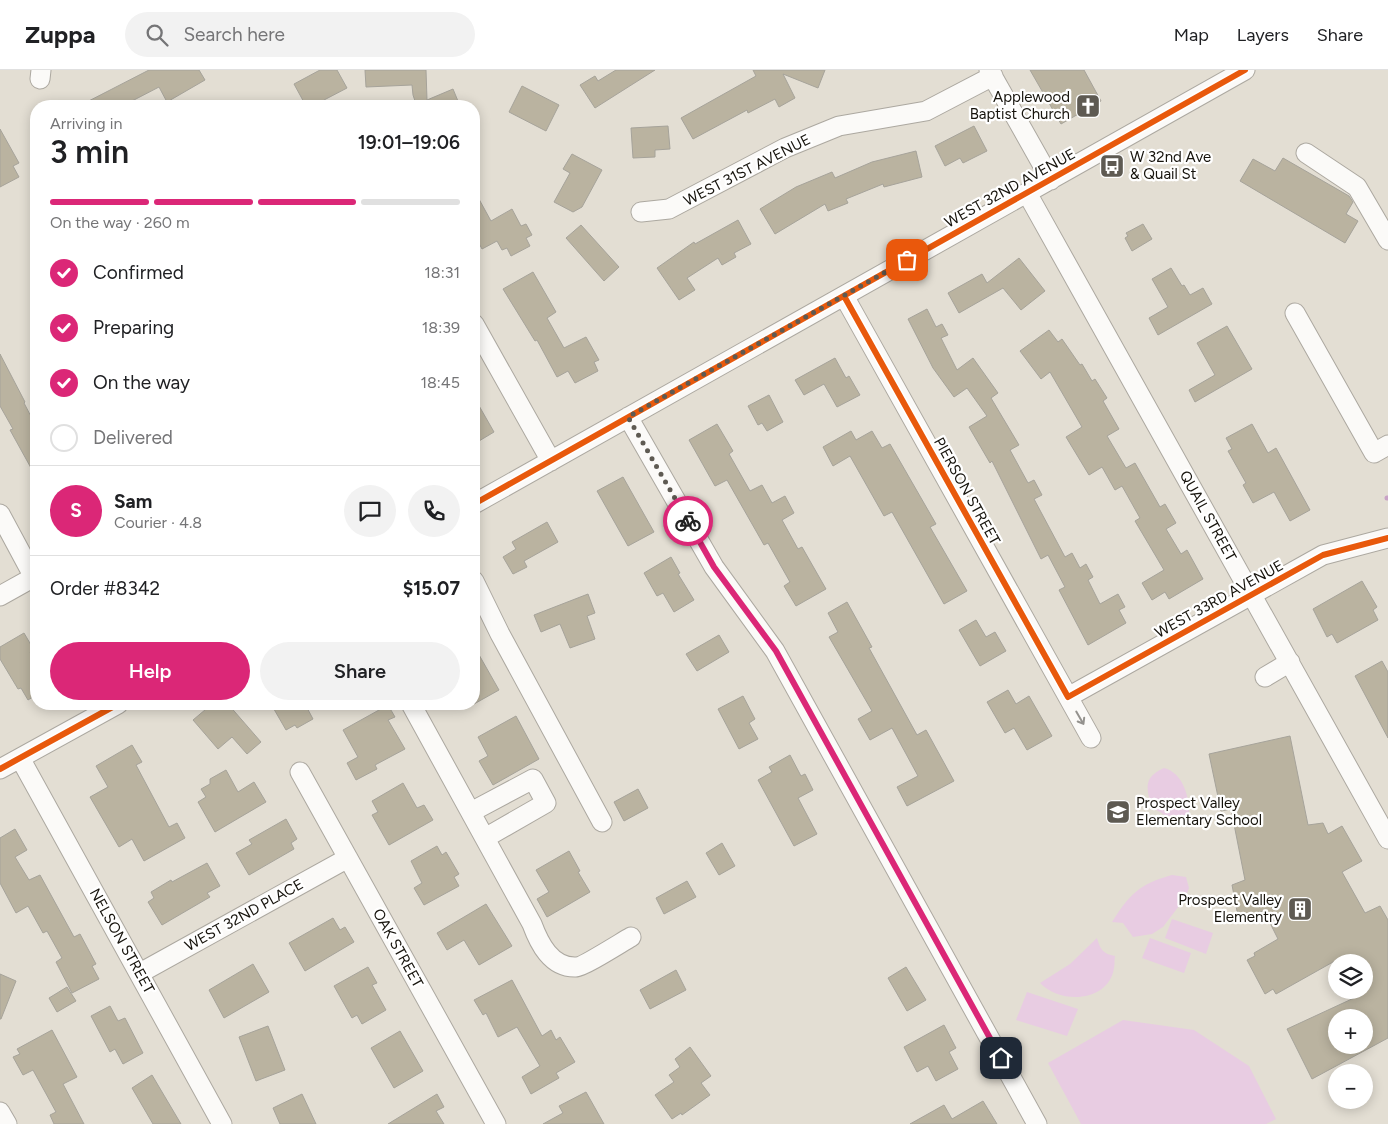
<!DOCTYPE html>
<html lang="en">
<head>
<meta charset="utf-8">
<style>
	:root { --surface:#fff; --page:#f2f2f2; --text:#202124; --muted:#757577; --line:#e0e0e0; --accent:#db2777 }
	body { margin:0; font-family:Figtree,sans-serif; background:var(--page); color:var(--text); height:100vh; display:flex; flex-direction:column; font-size:19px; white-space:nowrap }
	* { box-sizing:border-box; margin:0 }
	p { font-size:16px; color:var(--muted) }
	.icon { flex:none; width:28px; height:28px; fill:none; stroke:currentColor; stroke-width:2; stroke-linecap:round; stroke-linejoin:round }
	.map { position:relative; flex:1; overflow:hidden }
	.drawer { position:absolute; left:30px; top:30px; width:450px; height:610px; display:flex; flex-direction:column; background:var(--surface); border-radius:20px; box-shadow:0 2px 12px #0003 }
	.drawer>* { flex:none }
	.controls { position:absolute; left:1328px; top:884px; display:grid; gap:10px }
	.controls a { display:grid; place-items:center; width:45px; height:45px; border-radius:50%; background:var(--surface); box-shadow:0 2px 12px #0003; font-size:25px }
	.pin { position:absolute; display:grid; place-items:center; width:42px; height:42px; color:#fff; margin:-21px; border-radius:10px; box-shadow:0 2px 8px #0006 }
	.courier { position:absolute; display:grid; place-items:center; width:50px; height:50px; margin:-25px; border:4px solid #db2777; border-radius:50%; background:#fff; color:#222; box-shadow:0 1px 6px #0007 }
	.head em { font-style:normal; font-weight:600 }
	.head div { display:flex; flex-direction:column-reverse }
	.head { display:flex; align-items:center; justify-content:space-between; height:85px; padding:0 20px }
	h1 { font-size:32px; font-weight:600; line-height:38px }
	.bar { display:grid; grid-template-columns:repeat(4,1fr); gap:8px 5px; align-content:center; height:60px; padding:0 20px }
	.bar i { height:6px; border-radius:4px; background:var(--line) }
	.bar .on { background:var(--accent) }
	.bar p { grid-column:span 4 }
	.line { display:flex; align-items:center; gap:12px; padding:0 20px; border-top:1px solid var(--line) }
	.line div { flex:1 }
	.round { display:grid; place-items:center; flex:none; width:52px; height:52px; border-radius:26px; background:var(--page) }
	ol { padding:0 20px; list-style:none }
	li { display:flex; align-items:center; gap:15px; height:55px }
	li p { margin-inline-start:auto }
	li .icon { padding:5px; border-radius:50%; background:var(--accent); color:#fff; stroke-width:4 }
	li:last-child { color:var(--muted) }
	li i { width:28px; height:28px; border:2px solid var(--line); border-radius:50% }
	.cta { display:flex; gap:10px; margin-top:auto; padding:10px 20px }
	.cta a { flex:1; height:58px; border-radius:30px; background:var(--accent); color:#fff; font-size:20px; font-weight:600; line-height:58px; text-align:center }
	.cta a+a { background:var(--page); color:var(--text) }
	header { display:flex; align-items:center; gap:30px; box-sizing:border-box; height:70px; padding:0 25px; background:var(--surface); border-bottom:1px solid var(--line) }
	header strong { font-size:24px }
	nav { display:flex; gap:28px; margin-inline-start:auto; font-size:18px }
	.search { width:350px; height:45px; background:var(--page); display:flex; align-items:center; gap:12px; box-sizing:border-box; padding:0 18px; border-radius:28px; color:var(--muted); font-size:19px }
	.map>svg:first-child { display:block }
	.green { fill:#e8cce2 }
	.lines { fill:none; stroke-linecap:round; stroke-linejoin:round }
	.stream { stroke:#c9a2c6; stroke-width:5 }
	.building { fill:#bab3a0; stroke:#a6a39a; fill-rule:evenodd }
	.minor-casing { stroke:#aca8a0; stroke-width:21 }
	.minor { stroke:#fbfaf8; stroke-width:19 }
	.cycleway-casing { stroke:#fff; stroke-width:9 }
	.cycleway { stroke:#e8590c; stroke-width:6 }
	.oneway { stroke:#94928e }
	.done { stroke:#5e5a52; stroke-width:5; stroke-dasharray:0 9 }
	.route { stroke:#db2777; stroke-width:6 }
	.labels { text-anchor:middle; stroke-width:4.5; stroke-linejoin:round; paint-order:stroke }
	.poi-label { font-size:15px; fill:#16130c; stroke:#fff; text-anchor:end }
	.street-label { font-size:15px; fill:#16130c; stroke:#fff }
</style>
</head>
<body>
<header>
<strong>Zuppa</strong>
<div class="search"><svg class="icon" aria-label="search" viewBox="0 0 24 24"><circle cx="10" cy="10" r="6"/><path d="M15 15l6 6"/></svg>Search here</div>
<nav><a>Map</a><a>Layers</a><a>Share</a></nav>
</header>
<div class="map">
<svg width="1388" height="1054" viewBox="0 0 1388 1054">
	<rect width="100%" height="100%" fill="#e3ded3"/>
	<path class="green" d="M1164,698c20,5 26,31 25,49 -18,15 -13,7 -26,-3 -4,-3 -8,-4 -11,-7 -6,-18 -9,-30 12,-39z
		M1172,805l14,2 3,11 -4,10 -22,29 -11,7 -19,3 -10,-14 -11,-1c18,-28 27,-38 60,-47z
		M1172,849l41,14 -7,21 -41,-16z
		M1097,868c3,11 6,16 18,18 -1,4 0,8 -1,12 -5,34 -53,37 -74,15l30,-19z
		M1150,868l41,15 -7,20 -42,-15z
		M1027,922l51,17 -11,27 -51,-16z
		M1123,950l71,10 55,36 27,53 -10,5h-185l-33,-61z"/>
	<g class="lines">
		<path class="stream" d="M1387,428h1"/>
	</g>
	<path class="building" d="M149,0h50l6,10 -38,22 -8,-15 -27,14 2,5h-55z
		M320,0h17l10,18 -23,12 3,6h-21l-12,-22z
		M365,0h61l1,30 26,-11 7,17h-47l3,-2 -3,-9 -1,-10 -46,2z
		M616,0h39l-60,38 -15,-23 15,-9 3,5z
		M753,0h72l-7,18 -35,-14 12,24 -16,9 -4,-8 -27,14 -1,-3 -54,29 -12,-21 75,-42z
		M1030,0h54l17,31 -40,23z
		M522,16l37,19 -13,26 -37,-19z
		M668,56l2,23 -15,1v7l-22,1 -2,-30z
		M974,56l13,25 -24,12 -3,-5 -15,8 -10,-20z
		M0,59l19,34 -6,3 6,11 -19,10z
		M916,81l6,26 -38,10 -1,-3 -37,15 2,4 -20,8 -3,-7 -50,30 -15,-25 36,-22 36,-15 3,6 37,-16z
		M572,84l30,16 -20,37 -9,5 -19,-10 16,-29 -7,-4z
		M1283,88l66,38 4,6 -7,12 12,7 -13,22 -105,-62 13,-22 22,12z
		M474,120l17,31 21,-12 9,17 5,-2 6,11 -6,3 4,8 -19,10 -4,-8 -5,2 -5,-9 -15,8 -8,-15z
		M738,150l13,24 -17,9 2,4 -14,8 -4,-7 -31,20 8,12 -16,10 -22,-32 37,-26 1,2z
		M1143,154l9,15 -20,12 -7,-13 3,-2 -2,-3z
		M581,155l38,42 -15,14 -38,-43z
		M1019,188l26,33 -24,19 -18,-22 -44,25 -11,-20 34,-19 5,9z
		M1171,198l11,18 2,-1 6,10 13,-7 9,16 -54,31 -9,-17 19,-11 -16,-28z
		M533,202l23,40 -9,6 17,30 22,-11 13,23 -5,2 4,9 -23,12 -7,-12 -11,6 -20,-37 -2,1 -32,-52z
		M927,239l9,18 6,-3 6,11 -7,3 16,32 16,-12 25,35 -7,5 28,47 -9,5 18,33 6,-3 8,15 -8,4 31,58 7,-4 8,15 6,-4 7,13 -5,3 12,24 18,-10 7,13 -6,3 7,13 -38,22 -29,-55 6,-3 -17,-32 -7,4 -49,-98 -2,2 -21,-36 18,-11 -20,-28 -13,9 -21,-29 -25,-49z
		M1227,256l25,43 -57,33 -6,-12 26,-15 -18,-32z
		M1049,260l9,12 4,-3 18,26 2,-1 10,17 3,-2 12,19 -4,3 16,28 -12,7 19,32 9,-5 25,44 5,-3 11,19 -10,6 15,25 6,-4 16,29 -34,20 -4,-7 -13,8 -10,-17 22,-13 -29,-49 5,-3 -18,-32 -7,4 -13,-23 -13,8 -23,-38 16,-10 -32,-55 -9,7 -21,-28z
		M0,284l25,48 -1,1 12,23v51l-26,-47 3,-1 -13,-23z
		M835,288l11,20 3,-2 11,19 -23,12 -13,-23 -20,11 -9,-15z
		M769,325l14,27 -16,9 -5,-8 -4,2 -10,-19z
		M474,327l20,35 -20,12z
		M717,354l16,27 -4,3 21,37 12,-6 10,18 13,-7 9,17 -12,7 16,29 4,-2 24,42 -30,17 -12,-20 6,-4 -22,-39 -4,2 -37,-65 -12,6 -26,-46z
		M1252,354l16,29 8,-5 34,62 -20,11 -16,-29 -21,11 -10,-18 3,-2 -18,-32 4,-2 -6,-11z
		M851,361l5,9 16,-9 10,17 8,-4 46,80 -6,3 37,64 -23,13 -52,-92 -8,4 -34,-60 -17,10 -10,-19z
		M623,407l31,55 -26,14 -31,-55z
		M547,452l11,20 -34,19 3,6 -14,7 -10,-17 13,-8 -4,-7z
		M671,487l9,16 -2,1 16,26 -20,12 -11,-19 -6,3 -13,-23z
		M1362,511l15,26 -4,3 5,10 -41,23 -5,-9 -5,3 -14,-28z
		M588,524l7,19 -8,3 8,23 -25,9 -10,-24 -19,8 -7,-17z
		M847,532l25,45 -3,1 48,87 9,-5 28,51 -47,25 -10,-19 21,-11 -26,-48 -22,12 -12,-21 14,-8 -43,-74 9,-5 -10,-19z
		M976,550l10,17 9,-5 11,19 -26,15 -21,-36z
		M24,563l10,17 -4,2 6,12v31l-8,5 -7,-12 -3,1 -18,-30v-12z
		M719,565l10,17 -32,19 -11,-17z
		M474,576l25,44 -25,14z
		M1382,591l6,11v66l-33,-62z
		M1008,620l8,14 13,-8 23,40 -25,14 -13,-22 -9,5 -18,-31z
		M743,626l12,23 -6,4 9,16 -19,10 -21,-40z
		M212,634h16l33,38 -14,12 -15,-17 -14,12 -25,-29z
		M271,634h34l8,15 -16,9 -2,-3 -9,5z
		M388,635l7,12 -7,3 17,29 -30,16 2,4 -21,11 -9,-17 11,-6 -15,-27z
		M516,646l23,43 -46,26 -14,-24 9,-5 -10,-19z
		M1290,666l18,89 15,-2 5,11 14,-8 20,35 -20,11 23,41 15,-7 8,14v118l-76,41 -25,-50 67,-31 -3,-8h13v-28h-31l-57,32 -3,-5 -8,5 -18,-34 8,-4 -1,-3 24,-14 -14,-28 -24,5v-4l-3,-1 -5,-26 13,-5 -14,-71 -10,2 -12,-57zM1336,948h28v27h-28z
		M132,675l10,17 -6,3 33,62 8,-4 8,15 -41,23 -12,-22 -13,8 -29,-50 18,-10 -12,-21z
		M790,685l11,21 4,-2 8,16 -15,8 19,36 -23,12 -36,-66 14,-8 -3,-5z
		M226,700l12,22 16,-10 12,20 -51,30 -17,-30 8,-5 -5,-8 9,-5v-5z
		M403,713l14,25 7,-3 9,15 -44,25 -17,-30 6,-3 -6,-11z
		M638,719l10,19 -24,13 -10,-19z
		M286,749l11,20 -6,4 3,6 -45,26 -13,-22 16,-9 -3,-4z
		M15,759l12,21 -12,7 14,23 11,-5 34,62 6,-3 16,30 -4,2 7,13 -27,14 -16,-31 6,-4 -15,-27 -4,2 -15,-27 -12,7 -16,-30v-45z
		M722,773l13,23 -16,9 -13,-22z
		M437,776l5,9 4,-3 13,22 -5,3 5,9 -35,19 -10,-17 8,-5 -11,-22z
		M569,781l11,20 -2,1 12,20 -43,25 -10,-18 12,-7 -13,-22z
		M207,793l13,23 -13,7 3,4 -48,28 -14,-23 6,-4 -3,-6 20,-12 1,2z
		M687,811l9,16 -32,17 -8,-16z
		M486,834l26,42 -33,19 -15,-25 -17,10 -10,-17z
		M333,848l7,12 5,-3 9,15 -49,29 -16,-28z
		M253,894l16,28 -45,26 -15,-28z
		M368,897l9,16 -5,2 14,25 -24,14 -5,-9 -5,3 -18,-32z
		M906,897l20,33 -19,11 -19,-33z
		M676,900l10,20 -36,19 -10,-19z
		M0,904l16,7 -15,38h-1z
		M512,910l30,56 9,-6 5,10 4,-3 15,25 -19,11 3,5 -28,16 -9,-17 18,-11 -23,-39 -19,10 -12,-24 -3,2 -9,-15z
		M67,917l9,14 -19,11 -8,-14z
		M110,936l8,15 7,-3 18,35 -20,11 -8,-15 -5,3 -19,-36z
		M944,955l12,23 -7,4 9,17 -22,12 -8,-15 -11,6 -13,-25z
		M268,956l17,44 -29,11 -17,-44z
		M52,960l25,47 -14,7 21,40h-30l-4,-9 6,-3 -23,-42 -10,5 -10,-18 7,-3 -3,-5z
		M400,961l23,40 -29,17 -23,-40z
		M690,977l21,29 -10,7 9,12 -28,20 -1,-2 -9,6 -17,-24 19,-13 -5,-7 11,-8 -5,-8z
		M152,1005l29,49h-28l-21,-36z
		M586,1022l18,32h-61l20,-11 -4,-7z
		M302,1024l14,30h-36l-7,-16z
		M437,1024l7,13 -8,4 8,13h-56z
		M983,1031l14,23h-87l34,-19 8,14z"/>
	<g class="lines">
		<defs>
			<path id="minor" d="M989,0l62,110
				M40,9l1,-9
				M1306,83l51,34 31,53
				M1027,123l361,646
				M641,142l28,-3 116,-61 54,-22 87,-15 67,-35
				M844,226l247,442
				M1295,243l79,140 14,-8
				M474,254l77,137
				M628,347l86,150 61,84 262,473
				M474,434l771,-434
				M0,444l36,67
				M474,511l26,53 102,188
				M0,526l34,-19
				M1265,607l25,-15
				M1068,627l255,-142 65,-17
				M411,634l121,220c7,19 19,44 44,43 7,0 46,-25 55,-30
				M20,688l202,366
				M0,699l118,-65
				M300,702l196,352
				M471,742l62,-33 13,24 -61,35
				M140,903l208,-115
				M0,1042l7,12"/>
		</defs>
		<use href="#minor" class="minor-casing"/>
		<use href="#minor" class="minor"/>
		<defs>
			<path id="cycleway" d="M844,226l224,401 255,-142 65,-17
				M474,434l771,-434
				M0,699l118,-65"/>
		</defs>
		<use href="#cycleway" class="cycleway-casing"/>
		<use href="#cycleway" class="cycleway"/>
	</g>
	<defs><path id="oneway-shaft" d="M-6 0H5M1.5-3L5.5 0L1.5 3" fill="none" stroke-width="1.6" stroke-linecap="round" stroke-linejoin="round" transform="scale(1.25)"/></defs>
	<use class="oneway" href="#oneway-shaft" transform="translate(1080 648) rotate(60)"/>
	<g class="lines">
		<path class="done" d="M688,451l-60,-104 279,-157"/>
		<path class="route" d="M688,451l26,46 62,84 225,407"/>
	</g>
	<defs>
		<symbol id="church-square" viewBox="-11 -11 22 22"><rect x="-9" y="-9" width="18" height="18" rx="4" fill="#5e5a52" stroke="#fff"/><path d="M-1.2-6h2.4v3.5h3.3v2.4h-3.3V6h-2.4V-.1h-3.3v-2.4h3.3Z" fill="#fff"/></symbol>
		<symbol id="bus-square" viewBox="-11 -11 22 22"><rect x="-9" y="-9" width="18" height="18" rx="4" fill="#5e5a52" stroke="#fff"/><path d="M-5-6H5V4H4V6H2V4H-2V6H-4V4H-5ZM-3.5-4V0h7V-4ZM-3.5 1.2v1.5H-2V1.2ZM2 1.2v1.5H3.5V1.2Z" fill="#fff"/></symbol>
		<symbol id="school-square" viewBox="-11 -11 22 22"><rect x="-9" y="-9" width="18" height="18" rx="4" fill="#5e5a52" stroke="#fff"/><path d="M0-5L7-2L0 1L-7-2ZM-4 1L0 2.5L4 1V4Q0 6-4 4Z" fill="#fff"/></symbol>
		<symbol id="building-square" viewBox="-11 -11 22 22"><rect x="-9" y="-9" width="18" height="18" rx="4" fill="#5e5a52" stroke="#fff"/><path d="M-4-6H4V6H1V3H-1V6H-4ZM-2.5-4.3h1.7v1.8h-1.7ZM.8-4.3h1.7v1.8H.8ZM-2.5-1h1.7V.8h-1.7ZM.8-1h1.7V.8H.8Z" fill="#fff"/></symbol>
	</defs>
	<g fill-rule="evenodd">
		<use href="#church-square" x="1074" y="22" width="28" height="28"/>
		<use href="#bus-square" x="1098" y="82" width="28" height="28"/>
		<use href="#school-square" x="1104" y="728" width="28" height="28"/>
		<use href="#building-square" x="1286" y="825" width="28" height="28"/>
	</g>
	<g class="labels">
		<g class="poi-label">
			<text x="1070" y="32">Applewood<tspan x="1070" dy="17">Baptist Church</tspan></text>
			<text x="1130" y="92" text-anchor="start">W 32nd Ave<tspan x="1130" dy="17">&amp; Quail St</tspan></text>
			<text x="1136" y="738" text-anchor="start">Prospect Valley<tspan x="1136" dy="17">Elementary School</tspan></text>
			<text x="1282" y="835">Prospect Valley<tspan x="1282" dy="17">Elementry</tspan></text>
		</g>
		<g class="street-label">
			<text transform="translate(747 100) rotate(-27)" y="5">WEST 31ST AVENUE</text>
			<text transform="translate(1010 118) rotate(-29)" y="5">WEST 32ND AVENUE</text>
			<text transform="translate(967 421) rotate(61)" y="5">PIERSON STREET</text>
			<text transform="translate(1208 446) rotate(61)" y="5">QUAIL STREET</text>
			<text transform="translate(1219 529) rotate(-29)" y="5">WEST 33RD AVENUE</text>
			<text transform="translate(244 845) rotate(-29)" y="5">WEST 32ND PLACE</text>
			<text transform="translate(122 871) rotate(61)" y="5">NELSON STREET</text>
			<text transform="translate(398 878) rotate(61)" y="5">OAK STREET</text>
		</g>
	</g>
</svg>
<div class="controls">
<a><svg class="icon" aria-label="layers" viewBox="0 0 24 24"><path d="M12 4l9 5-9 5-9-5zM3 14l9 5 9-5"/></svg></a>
<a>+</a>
<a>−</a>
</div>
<div class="pin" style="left:907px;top:190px;background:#ea580c"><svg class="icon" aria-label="bag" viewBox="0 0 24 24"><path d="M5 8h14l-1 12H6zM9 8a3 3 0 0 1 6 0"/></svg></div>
<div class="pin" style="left:1001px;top:988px;background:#1f2937"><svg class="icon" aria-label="home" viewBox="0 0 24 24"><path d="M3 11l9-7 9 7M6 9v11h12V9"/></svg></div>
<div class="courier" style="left:688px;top:451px"><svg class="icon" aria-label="bike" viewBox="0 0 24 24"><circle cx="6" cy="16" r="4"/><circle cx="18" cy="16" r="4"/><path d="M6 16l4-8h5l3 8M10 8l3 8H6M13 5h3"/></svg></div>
<section class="drawer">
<div class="head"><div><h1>3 min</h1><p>Arriving in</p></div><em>19:01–19:06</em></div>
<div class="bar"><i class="on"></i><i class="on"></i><i class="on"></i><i></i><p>On the way · 260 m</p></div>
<ol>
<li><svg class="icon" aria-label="check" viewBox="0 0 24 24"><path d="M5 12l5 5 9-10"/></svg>Confirmed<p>18:31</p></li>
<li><svg class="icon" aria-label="check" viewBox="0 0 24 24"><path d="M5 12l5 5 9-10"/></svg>Preparing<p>18:39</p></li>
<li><svg class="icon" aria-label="check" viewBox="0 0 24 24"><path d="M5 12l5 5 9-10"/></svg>On the way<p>18:45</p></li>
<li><i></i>Delivered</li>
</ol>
<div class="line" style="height:90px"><b class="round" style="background:var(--accent);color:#fff">S</b><div><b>Sam</b><p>Courier · 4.8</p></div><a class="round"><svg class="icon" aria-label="chat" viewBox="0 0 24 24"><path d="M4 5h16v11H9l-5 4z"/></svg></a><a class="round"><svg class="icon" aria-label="phone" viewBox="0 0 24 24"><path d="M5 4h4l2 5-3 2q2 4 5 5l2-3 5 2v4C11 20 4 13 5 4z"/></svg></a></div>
<div class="line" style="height:65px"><div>Order #8342</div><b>$15.07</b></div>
<div class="cta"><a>Help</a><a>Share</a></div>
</section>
</div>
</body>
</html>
